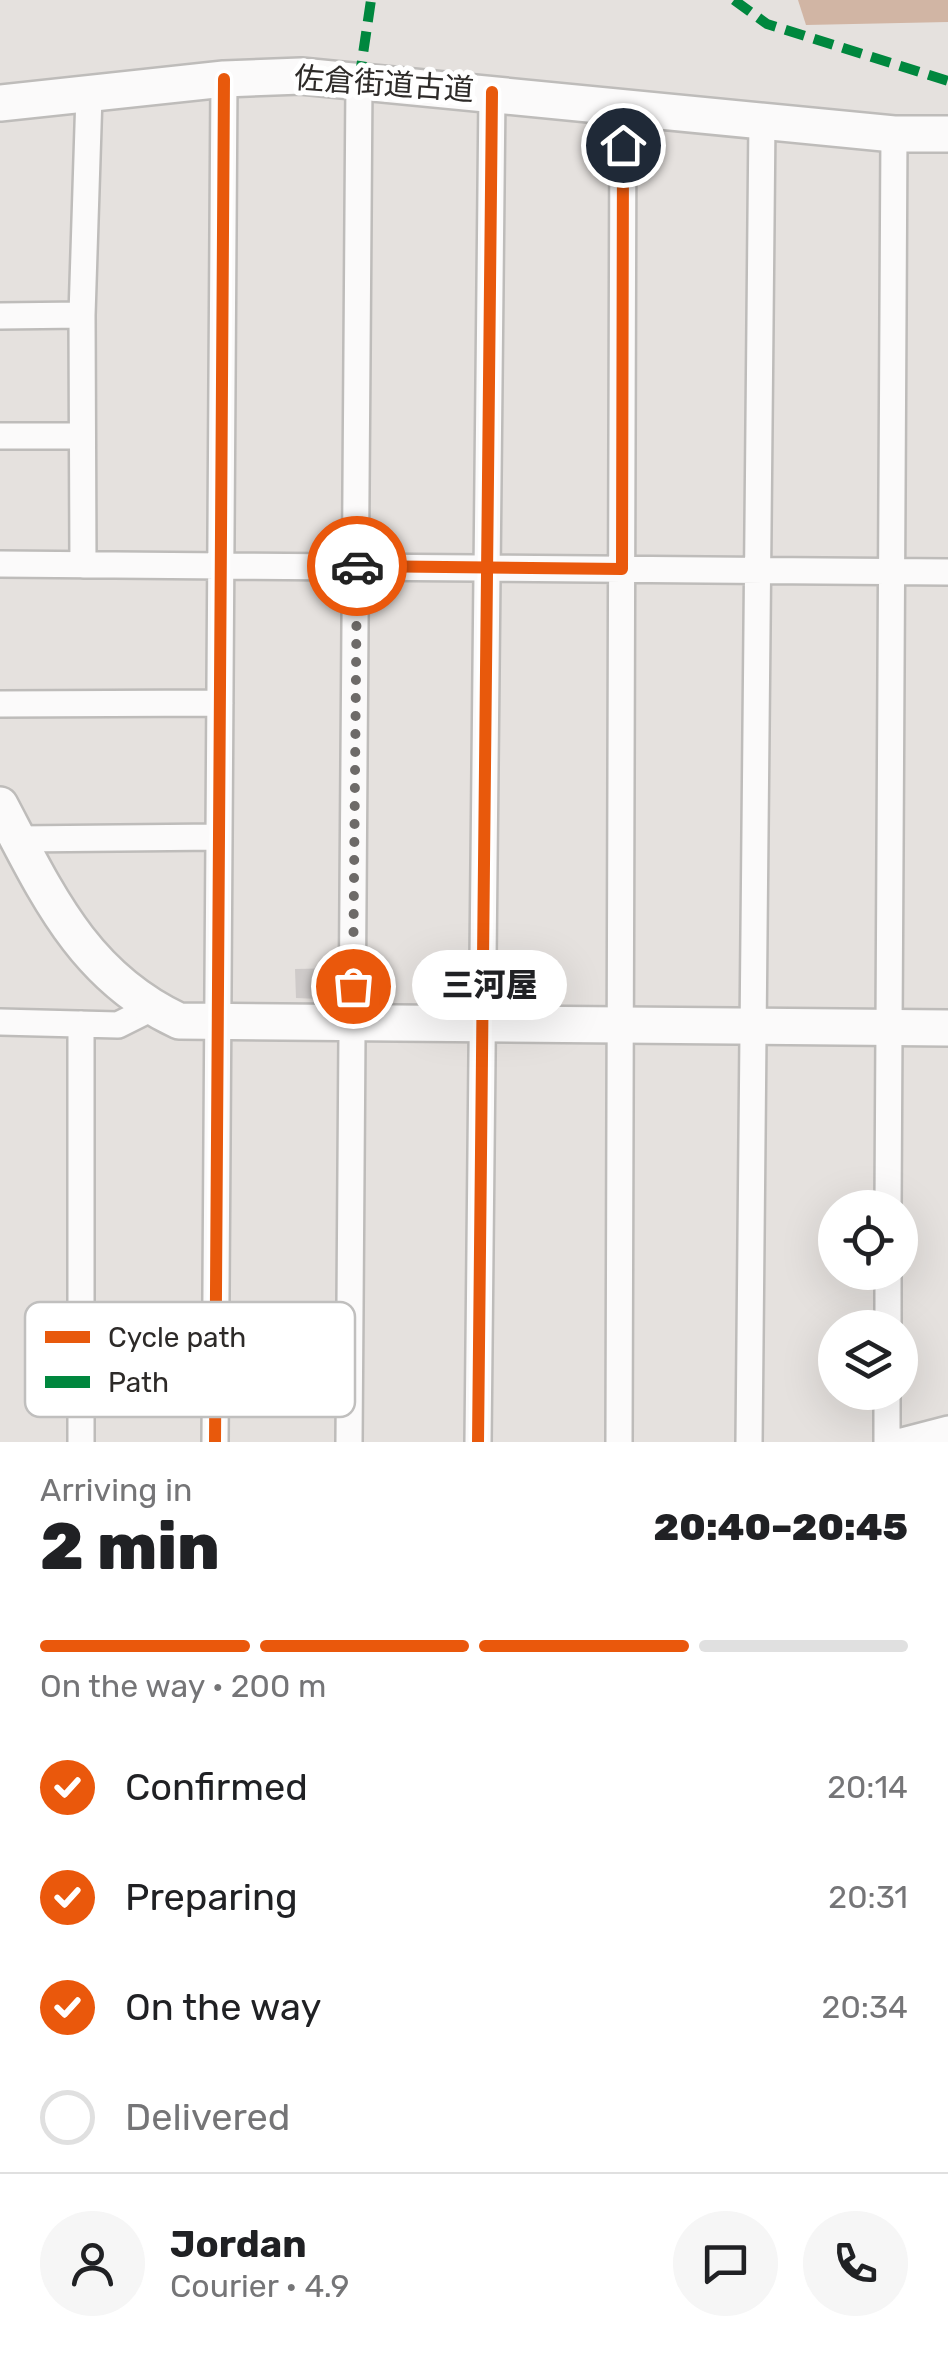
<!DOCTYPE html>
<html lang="en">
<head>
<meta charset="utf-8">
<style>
	:root { --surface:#fff; --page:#f6f6f6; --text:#202124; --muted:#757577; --line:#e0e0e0; --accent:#ea580c }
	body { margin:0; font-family:Rubik,"Noto Sans JP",sans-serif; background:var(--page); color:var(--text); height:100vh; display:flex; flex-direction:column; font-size:38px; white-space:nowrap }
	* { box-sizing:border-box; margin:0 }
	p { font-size:32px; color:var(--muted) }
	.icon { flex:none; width:55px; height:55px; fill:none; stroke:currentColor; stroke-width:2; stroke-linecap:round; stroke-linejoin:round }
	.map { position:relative; height:1442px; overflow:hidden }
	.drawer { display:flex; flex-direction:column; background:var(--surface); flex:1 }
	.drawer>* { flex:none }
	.controls { position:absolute; left:818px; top:1190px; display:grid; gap:20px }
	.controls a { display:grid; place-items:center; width:100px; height:100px; border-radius:50%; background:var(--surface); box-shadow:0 10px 40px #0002; font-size:50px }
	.pin { position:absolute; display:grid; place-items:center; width:85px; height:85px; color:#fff; margin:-42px; border:5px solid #fff; border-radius:50%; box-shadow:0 2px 10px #0007 }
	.courier { position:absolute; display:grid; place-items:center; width:100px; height:100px; margin:-50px; border:8px solid #ea580c; border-radius:50%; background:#fff; color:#222; box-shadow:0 2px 12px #0007 }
	.bubble { position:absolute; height:70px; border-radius:35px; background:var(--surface); box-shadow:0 10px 40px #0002; font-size:32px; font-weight:800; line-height:70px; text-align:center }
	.headline em { font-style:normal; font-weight:800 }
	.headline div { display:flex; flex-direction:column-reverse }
	.headline { display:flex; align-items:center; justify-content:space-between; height:170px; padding:0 40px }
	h1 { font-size:65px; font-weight:800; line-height:75px }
	.bar { display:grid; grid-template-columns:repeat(4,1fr); gap:15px 10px; align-content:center; height:120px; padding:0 40px }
	.bar i { height:12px; border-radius:8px; background:var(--line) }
	.bar .active { background:var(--accent) }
	.bar p { grid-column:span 4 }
	.line { display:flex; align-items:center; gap:25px; padding:0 40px; border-top:2px solid var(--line) }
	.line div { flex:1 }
	.round { display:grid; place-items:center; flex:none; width:105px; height:105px; border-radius:52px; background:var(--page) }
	ol { padding:0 40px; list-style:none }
	li { display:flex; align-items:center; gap:30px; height:110px }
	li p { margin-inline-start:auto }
	li .icon { padding:10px; border-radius:50%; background:var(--accent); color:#fff; stroke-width:4 }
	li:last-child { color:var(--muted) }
	li i { width:55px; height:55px; border:5px solid var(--line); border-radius:50% }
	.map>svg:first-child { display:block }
	.forest { fill:#d1b5a4 }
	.building { fill:#cecac9 }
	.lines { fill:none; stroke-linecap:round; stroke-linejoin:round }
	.street-casing { stroke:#bebcba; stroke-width:30 }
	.secondary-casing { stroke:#bebcba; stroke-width:40 }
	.street { stroke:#fbfafa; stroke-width:25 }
	.secondary { stroke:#fbfafa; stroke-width:35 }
	.quiet { stroke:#00873e; stroke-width:10; stroke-dasharray:20 10; stroke-linecap:butt }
	.cycleway-casing { stroke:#fff; stroke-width:19 }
	.cycleway { stroke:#e8590c; stroke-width:12 }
	.done { stroke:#6d6a68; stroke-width:10; stroke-dasharray:0 18 }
	.route { stroke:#ea580c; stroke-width:12 }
	.labels { text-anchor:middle; stroke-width:10; stroke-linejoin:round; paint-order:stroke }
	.street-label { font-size:30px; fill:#2d2a28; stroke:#fff }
	.key { fill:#fff; stroke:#c0bfbe; stroke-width:2.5 }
	.key-label { font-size:28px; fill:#2d2a28 }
</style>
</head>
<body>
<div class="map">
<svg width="948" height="1442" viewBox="0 0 948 1442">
	<rect width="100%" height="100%" fill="#e5e1de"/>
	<path class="forest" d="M798,0h150v22l-142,3z"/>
	<path class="building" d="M340,968l1,32 -45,-2 -1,-29z"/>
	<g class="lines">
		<defs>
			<path id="street" d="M0,316l82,-1
				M0,436h82
				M0,564l948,8
				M83,565l-1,-250 7,-220
				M0,704l220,-1
				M18,839l201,-2
				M0,1022l118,3 34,-17
				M81,1024v418
				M888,1208l6,-1074
				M888,1328v-56
				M215,1442l9,-1363
				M349,1442l10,-1361
				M478,1442l14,-1350
				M619,1442l4,-1336
				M749,1442l13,-1323
				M887,1442v-50
				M898,1442l50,-13"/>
			<path id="secondary" d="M0,103l224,-24 77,-3 593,58h54
				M0,805c47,89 83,171 179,216l769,7"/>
		</defs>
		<use href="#street" class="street-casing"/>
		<use href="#secondary" class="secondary-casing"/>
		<use href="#street" class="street"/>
		<use href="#secondary" class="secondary"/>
		<path class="quiet" d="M734,0l33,24 181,57
			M359,81l12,-81"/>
		<defs>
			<path id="cycleway" d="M215,1442l9,-1363
				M478,1442l14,-1350"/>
		</defs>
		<use href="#cycleway" class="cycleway-casing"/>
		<use href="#cycleway" class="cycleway"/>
	</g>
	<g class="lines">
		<path class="done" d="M353,986l4,-420"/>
		<path class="route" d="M357,566l265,3 1,-424"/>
	</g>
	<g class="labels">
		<g class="street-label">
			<text transform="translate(384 84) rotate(4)" y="10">佐倉街道古道</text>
		</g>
	</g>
	<rect x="25" y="1302" width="330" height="115" rx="15" class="key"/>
	<rect x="45" y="1331" width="45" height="12" fill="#e8590c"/>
	<rect x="45" y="1376" width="45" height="12" fill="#00873e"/>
	<g class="key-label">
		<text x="108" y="1347">Cycle path</text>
		<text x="108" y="1392">Path</text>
	</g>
</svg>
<div class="controls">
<a><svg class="icon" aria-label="locate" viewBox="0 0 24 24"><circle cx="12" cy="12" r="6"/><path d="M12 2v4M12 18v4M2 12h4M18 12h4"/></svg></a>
<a><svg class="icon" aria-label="layers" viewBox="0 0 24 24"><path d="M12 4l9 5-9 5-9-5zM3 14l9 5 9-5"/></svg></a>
</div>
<div class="pin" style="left:353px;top:986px;background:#ea580c"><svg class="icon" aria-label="bag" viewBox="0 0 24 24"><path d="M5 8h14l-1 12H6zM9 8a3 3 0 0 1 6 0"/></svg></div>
<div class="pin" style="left:623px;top:145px;background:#1f2937"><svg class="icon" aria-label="home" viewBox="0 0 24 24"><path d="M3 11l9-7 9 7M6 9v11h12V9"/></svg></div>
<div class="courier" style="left:357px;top:566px"><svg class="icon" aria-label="car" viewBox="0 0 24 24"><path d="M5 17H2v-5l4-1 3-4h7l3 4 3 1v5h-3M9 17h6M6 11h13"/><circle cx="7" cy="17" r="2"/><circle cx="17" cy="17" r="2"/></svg></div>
<div class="bubble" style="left:412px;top:950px;width:155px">三河屋</div>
</div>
<section class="drawer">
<div class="headline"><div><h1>2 min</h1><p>Arriving in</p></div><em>20:40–20:45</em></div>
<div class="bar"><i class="active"></i><i class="active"></i><i class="active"></i><i></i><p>On the way · 200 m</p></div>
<ol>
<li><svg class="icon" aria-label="check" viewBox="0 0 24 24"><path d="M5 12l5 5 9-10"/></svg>Confirmed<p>20:14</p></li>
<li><svg class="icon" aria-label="check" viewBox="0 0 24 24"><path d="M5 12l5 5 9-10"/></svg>Preparing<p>20:31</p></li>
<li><svg class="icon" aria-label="check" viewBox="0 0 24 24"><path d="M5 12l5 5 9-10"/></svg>On the way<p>20:34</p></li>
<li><i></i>Delivered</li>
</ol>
<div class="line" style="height:180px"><a class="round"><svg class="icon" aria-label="person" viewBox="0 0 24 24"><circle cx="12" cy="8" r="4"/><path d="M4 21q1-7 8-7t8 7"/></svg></a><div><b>Jordan</b><p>Courier · 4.9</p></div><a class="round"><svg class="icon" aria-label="chat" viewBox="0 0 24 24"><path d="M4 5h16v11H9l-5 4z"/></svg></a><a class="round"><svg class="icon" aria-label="phone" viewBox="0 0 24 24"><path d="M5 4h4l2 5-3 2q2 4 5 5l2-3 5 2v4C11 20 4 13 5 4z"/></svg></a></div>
</section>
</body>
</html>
